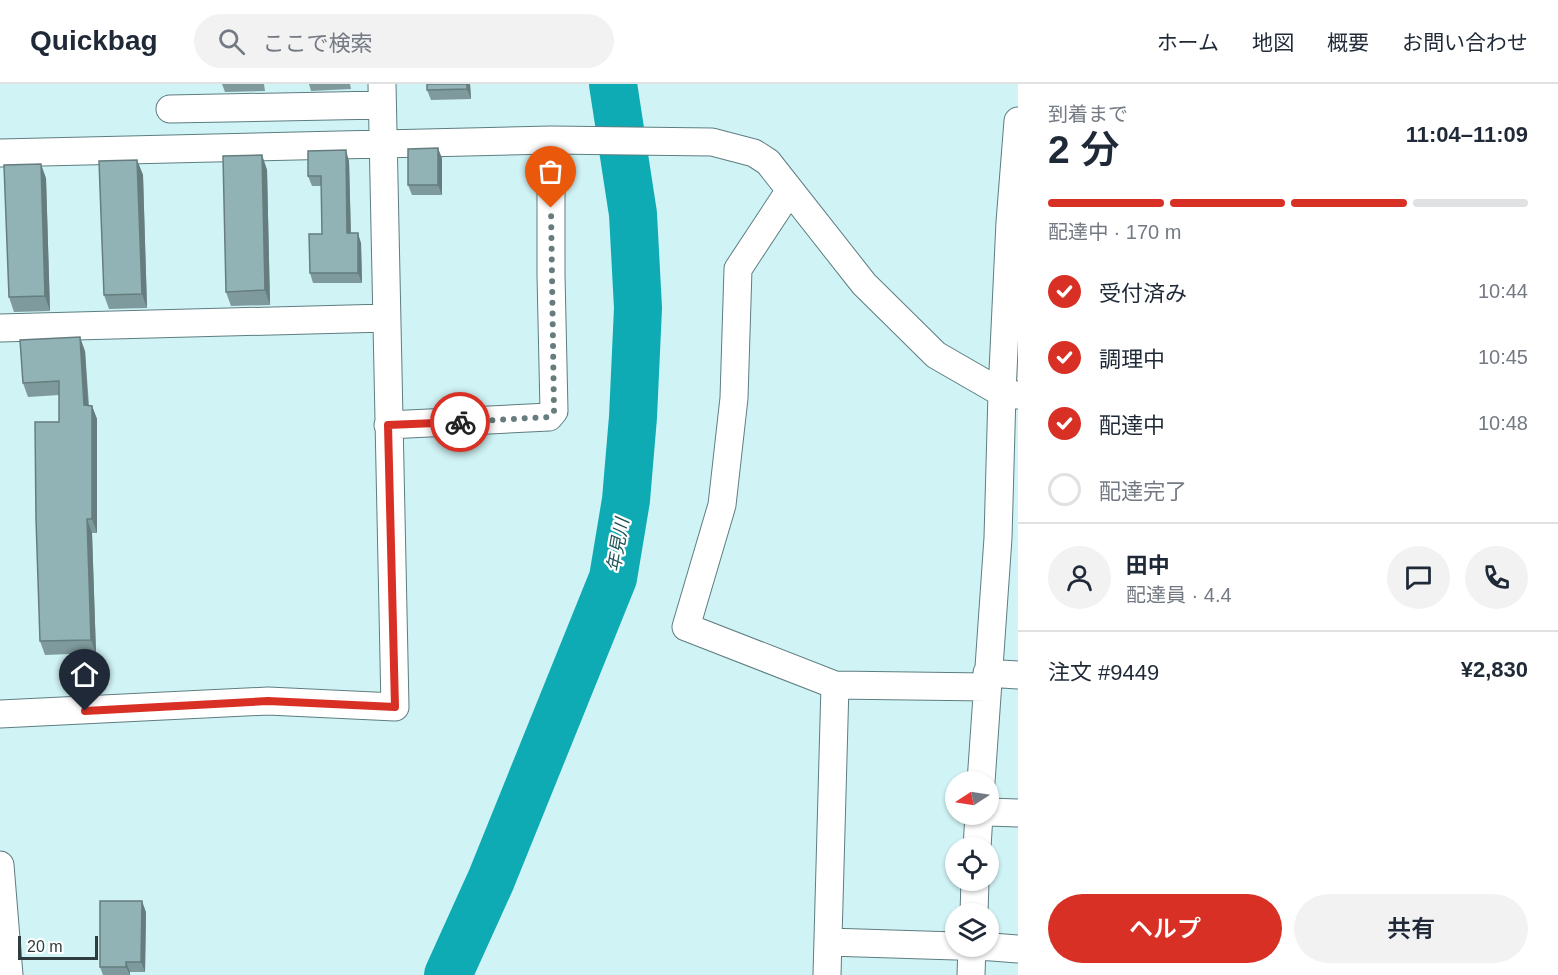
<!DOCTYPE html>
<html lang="ja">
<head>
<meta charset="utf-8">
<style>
	:root { --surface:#fff; --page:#f2f2f3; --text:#1f2937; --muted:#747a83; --line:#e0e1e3; --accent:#d93025 }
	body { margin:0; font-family:Helvetica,"Noto Sans JP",sans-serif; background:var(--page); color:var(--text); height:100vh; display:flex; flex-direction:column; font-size:22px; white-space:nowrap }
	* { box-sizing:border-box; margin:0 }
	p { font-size:20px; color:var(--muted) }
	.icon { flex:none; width:33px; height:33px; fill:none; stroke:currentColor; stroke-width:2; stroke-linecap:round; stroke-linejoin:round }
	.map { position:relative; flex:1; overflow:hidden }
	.panel { display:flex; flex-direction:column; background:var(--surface); width:540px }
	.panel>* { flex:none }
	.needle { width:39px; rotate:258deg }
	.buttons { position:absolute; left:945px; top:687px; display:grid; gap:12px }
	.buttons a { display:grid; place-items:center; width:54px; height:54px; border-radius:50%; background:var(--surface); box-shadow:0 2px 4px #0004; font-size:30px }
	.scale { position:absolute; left:18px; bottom:15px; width:80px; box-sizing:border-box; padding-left:6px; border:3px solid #2f3c3d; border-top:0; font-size:16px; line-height:21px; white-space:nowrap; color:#2f3c3d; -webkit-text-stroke:4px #fff; paint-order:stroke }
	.pin { position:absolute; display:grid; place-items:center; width:51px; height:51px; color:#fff; margin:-62px -26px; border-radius:50% 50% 50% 0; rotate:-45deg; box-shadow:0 0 6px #0007 }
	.pin .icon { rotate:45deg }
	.courier { position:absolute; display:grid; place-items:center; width:60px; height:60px; margin:-30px; border:4px solid #d93025; border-radius:50%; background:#fff; color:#222; box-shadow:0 2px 8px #0007 }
	.head em { font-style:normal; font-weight:600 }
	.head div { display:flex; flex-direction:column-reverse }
	.head { display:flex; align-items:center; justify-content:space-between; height:102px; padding:0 30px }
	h1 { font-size:39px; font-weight:600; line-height:45px }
	.bar { display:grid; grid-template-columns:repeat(4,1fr); gap:9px 6px; align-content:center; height:72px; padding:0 30px }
	.bar i { height:8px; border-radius:4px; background:var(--line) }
	.bar .current { background:var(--accent) }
	.bar p { grid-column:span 4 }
	.line { display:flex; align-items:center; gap:15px; padding:0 30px; border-top:2px solid var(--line) }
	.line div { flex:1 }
	.round { display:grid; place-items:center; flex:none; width:63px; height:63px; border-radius:32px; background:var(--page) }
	ol { padding:0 30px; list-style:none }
	li { display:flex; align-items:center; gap:18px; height:66px }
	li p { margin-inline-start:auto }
	li .icon { padding:6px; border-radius:50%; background:var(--accent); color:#fff; stroke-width:4 }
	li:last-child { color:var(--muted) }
	li i { width:33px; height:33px; border:3px solid var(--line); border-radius:50% }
	.button { display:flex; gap:12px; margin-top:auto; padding:12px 30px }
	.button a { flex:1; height:69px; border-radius:36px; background:var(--accent); color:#fff; font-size:24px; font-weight:600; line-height:69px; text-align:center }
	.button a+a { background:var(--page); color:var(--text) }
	header { display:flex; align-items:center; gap:36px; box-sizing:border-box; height:84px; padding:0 30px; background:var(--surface); border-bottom:2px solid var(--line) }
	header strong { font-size:28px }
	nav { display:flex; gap:33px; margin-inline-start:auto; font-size:21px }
	.search { width:420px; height:54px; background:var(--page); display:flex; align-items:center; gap:15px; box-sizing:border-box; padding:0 21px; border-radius:33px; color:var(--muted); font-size:22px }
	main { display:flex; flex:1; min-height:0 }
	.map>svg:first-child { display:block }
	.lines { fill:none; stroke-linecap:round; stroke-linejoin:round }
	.river { stroke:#0eabb4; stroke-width:48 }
	.street-casing { stroke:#5e7d80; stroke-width:29 }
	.street { stroke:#fff; stroke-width:27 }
	.wall { fill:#7e9a9c }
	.shaded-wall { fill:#667d7f }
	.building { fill:#92b3b5; stroke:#667d7f; stroke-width:1.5 }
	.done { stroke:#677c7d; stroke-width:6; stroke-dasharray:0 10.8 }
	.route { stroke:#d93025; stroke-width:8 }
	.labels { text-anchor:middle; stroke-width:4.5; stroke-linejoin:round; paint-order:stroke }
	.water-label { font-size:18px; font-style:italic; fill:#1c5357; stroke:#fff }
</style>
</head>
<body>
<header>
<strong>Quickbag</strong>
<div class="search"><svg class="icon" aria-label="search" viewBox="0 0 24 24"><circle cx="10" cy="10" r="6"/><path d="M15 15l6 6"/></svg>ここで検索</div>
<nav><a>ホーム</a><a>地図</a><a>概要</a><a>お問い合わせ</a></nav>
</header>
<main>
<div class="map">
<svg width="1018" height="891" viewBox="0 0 1018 891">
	<rect width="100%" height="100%" fill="#d0f3f5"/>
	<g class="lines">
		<path class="river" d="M448,891l43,-95 122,-302 13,-78 7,-83 5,-109 -5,-94 -20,-130"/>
		<defs>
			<path id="street" d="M170,25l212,-4
				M0,69l551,-13 161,2 42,11 14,9 96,122 72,71 66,38 16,2
				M790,106l-52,79 -4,129 -12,107 -36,122 149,58
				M0,244l386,-10
				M388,341l161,-8 5,-6 -3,-136v-135
				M987,589l31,2
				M0,630l268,-13 127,6 -13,-623
				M981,698l17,-244 4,-145 8,-171 8,-101
				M988,728l30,1
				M977,764l2,-34
				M0,781l9,110
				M974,830l1,-34
				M828,858l128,4
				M979,862l39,3
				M827,891l8,-290 151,2
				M971,891l1,-29"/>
		</defs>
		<use href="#street" class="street-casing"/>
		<use href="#street" class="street"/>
	</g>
	<path class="wall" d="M222,0h42l1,7 -40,1z
		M309,0h41l1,5 -40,2z
		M427,0h43l1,15 -40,1 -4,-10z
		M262,71l5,15 3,135 -39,1 -5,-14z
		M442,74v37h-30l-4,-10z
		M137,76l6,15 4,133 -38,1 -5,-14z
		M349,77l2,72 10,10 1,40h-49l-3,-10 12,-39v-48h-10l-4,-10z
		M46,94l4,133 -36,1 -5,-15z
		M85,267l4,54 3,1 5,13v114h-5l4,120 -51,2 -5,-14 19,-219v-27l-31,2 -5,-14z
		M146,828l-1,60h-15v3h-27l-3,-8z"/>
	<path class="shaded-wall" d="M467,0h3l1,15 -4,-10z
		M438,64l4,10v37l-4,-10z
		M346,66l3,11 2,82 -4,-10z
		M262,71l5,15 3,135 -5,-15z
		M137,76l6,15 4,133 -5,-14z
		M41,80l5,14 4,133 -5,-15z
		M358,149l3,10 1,40 -4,-10z
		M80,253l5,14 4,68 -5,-14z
		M92,322l5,13v114l-5,-14z
		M87,435l5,14 4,120 -5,-13z
		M142,817l4,11 -1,60 -4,-10z
		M126,878l4,10v3l-4,-8z"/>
	<path class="building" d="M427,0h40v5l-40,1z
		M438,64v37h-30v-36z
		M346,66l1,83h11v40h-48l-1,-39h13l-1,-58h-13v-25z
		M262,71l3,135 -39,2 -3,-136z
		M137,76l5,134 -38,1 -5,-134z
		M41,80l4,132 -36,1 -5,-132z
		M80,253l4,68 8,1v113h-5l4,121 -51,1 -4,-122 -1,-97h24v-41l-36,2 -3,-43z
		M100,817h42l-1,61h-15v5h-26z"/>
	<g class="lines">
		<path class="done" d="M460,338l89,-5 5,-6 -3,-203"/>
		<path class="route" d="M85,627l183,-10 127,6 -7,-282 72,-3"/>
	</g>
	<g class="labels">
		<g class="water-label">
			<text transform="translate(618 461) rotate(-80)" y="6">年見川</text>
		</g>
	</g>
</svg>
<div class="buttons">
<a><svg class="needle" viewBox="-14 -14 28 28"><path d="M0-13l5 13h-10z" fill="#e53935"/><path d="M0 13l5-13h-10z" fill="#747a83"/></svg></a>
<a><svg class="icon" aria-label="locate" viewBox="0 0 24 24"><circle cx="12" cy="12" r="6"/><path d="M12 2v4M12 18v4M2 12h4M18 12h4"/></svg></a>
<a><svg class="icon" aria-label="layers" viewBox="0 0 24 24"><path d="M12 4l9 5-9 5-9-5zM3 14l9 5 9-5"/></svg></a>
</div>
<div class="scale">20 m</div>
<div class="pin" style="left:551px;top:124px;background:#ea580c"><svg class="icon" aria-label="bag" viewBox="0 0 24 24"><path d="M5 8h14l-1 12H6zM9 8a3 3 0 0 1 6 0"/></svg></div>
<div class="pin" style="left:85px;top:627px;background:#1f2937"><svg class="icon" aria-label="home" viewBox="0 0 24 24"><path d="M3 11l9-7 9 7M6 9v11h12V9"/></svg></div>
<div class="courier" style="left:460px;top:338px"><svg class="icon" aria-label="bike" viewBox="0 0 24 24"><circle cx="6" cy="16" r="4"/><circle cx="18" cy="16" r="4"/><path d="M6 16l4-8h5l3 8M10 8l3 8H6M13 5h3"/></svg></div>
</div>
<section class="panel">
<div class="head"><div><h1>2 分</h1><p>到着まで</p></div><em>11:04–11:09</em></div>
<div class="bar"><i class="current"></i><i class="current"></i><i class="current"></i><i></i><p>配達中 · 170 m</p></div>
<ol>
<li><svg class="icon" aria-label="check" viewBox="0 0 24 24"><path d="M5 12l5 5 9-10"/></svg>受付済み<p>10:44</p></li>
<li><svg class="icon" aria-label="check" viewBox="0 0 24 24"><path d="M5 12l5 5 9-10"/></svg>調理中<p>10:45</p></li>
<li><svg class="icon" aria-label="check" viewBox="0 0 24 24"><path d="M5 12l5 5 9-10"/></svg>配達中<p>10:48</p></li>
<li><i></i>配達完了</li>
</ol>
<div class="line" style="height:108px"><a class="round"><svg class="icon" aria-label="person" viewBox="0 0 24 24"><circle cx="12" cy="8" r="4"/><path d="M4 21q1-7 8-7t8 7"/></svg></a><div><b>田中</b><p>配達員 · 4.4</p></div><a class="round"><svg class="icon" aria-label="chat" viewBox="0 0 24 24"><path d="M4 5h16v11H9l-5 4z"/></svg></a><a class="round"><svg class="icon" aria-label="phone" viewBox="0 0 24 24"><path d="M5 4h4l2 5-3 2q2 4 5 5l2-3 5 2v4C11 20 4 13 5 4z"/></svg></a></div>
<div class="line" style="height:78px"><div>注文 #9449</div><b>¥2,830</b></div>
<div class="button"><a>ヘルプ</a><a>共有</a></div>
</section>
</main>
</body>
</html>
